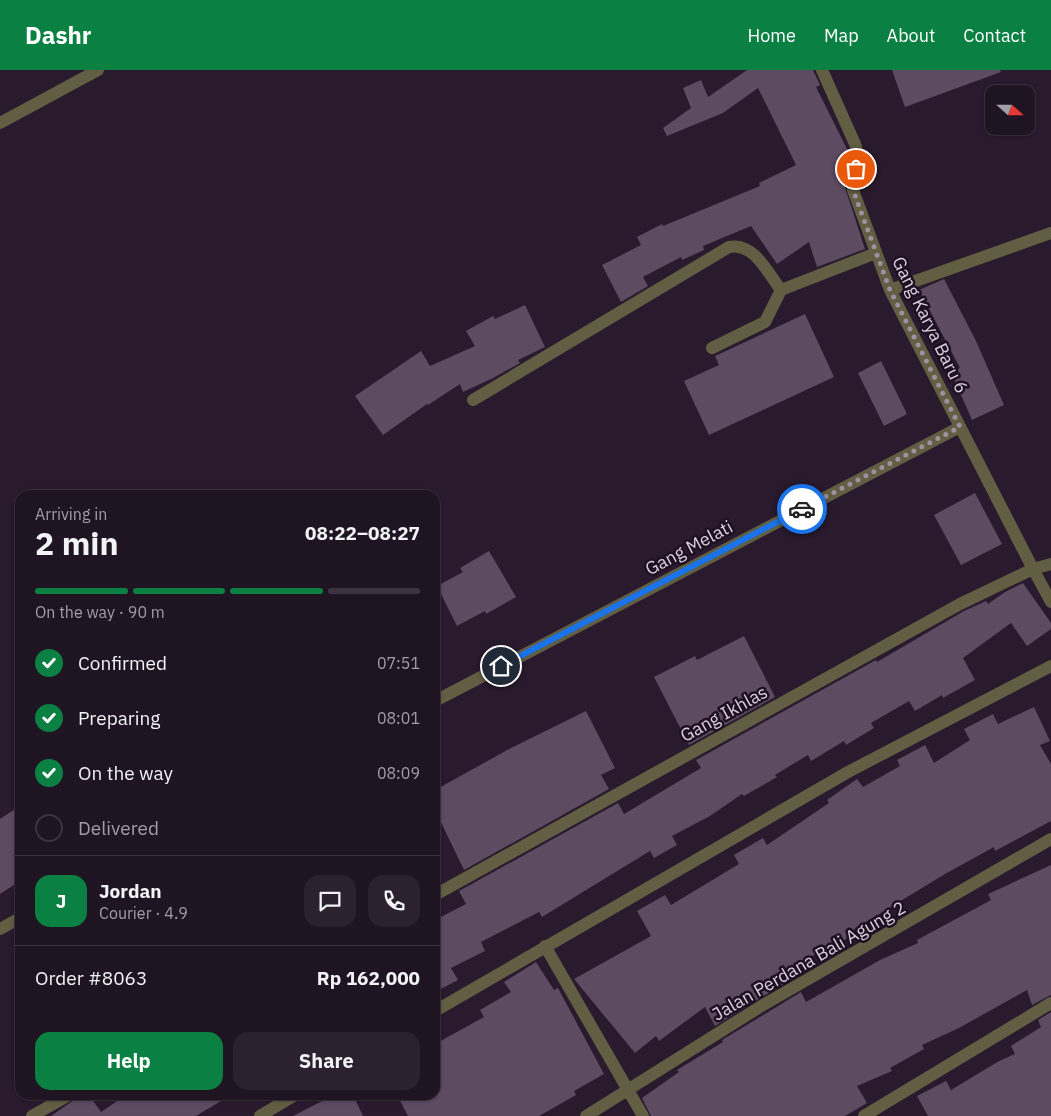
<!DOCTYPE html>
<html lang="en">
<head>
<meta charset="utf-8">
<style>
	:root { --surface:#1f1422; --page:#2c212f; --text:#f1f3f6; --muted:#a19ea5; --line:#3c3340; --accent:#0b8043 }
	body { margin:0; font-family:"IBM Plex Sans",sans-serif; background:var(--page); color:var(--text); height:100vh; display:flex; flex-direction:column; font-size:19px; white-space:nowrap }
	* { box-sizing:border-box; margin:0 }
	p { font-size:16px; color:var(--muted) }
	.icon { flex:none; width:28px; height:28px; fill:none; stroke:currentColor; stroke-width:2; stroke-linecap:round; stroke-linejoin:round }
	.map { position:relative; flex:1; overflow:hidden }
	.side { position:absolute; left:15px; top:420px; width:425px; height:610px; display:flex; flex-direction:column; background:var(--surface); border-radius:15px; box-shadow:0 1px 4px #0004,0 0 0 1px var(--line) }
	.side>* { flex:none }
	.needle { width:32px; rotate:111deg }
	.controls { position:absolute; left:985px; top:15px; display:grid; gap:10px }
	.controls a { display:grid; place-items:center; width:50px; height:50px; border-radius:10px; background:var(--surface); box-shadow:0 1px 4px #0004,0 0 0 1px var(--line); font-size:25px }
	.pin { position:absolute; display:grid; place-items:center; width:42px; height:42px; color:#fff; margin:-21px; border:2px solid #fff; border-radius:50%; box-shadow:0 1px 5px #0007 }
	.courier { position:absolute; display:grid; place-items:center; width:50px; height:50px; margin:-25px; border:4px solid #1a73e8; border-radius:50%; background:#fff; color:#222; box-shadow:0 1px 6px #0007 }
	.headline em { font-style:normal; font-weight:700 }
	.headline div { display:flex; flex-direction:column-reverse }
	.headline { display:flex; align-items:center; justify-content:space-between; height:85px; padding:0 20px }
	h1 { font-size:32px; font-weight:700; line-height:38px }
	.bar { display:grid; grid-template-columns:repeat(4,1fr); gap:8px 5px; align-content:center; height:60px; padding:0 20px }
	.bar i { height:6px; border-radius:4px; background:var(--line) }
	.bar .current { background:var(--accent) }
	.bar p { grid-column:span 4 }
	.line { display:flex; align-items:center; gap:12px; padding:0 20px; border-top:1px solid var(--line) }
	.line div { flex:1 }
	.round { display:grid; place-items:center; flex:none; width:52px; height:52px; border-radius:15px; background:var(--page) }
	ol { padding:0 20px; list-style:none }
	li { display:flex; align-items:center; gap:15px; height:55px }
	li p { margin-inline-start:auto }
	li .icon { padding:5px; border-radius:50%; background:var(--accent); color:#fff; stroke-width:4 }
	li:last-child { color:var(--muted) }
	li i { width:28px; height:28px; border:2px solid var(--line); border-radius:50% }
	.button { display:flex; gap:10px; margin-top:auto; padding:10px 20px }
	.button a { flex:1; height:58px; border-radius:15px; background:var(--accent); color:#fff; font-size:20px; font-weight:700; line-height:58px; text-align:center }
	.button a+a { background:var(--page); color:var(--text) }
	header { display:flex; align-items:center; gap:30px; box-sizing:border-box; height:70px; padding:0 25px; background:var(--accent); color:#fff }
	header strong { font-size:24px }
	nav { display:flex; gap:28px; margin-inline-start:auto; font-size:18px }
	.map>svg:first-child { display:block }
	.building { fill:#5c4b61 }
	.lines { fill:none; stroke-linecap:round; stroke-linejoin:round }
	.street { stroke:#625e43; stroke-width:12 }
	.done { stroke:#9d91a0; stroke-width:5; stroke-dasharray:0 9 }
	.route { stroke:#1a73e8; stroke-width:6 }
	.labels { text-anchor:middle; stroke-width:5; stroke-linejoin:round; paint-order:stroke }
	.street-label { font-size:18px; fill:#dbd1de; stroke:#1f1023 }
</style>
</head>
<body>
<header>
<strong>Dashr</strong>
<nav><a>Home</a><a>Map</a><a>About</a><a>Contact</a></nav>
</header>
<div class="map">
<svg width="1051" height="1046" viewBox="0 0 1051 1046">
	<rect width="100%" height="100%" fill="#291a2d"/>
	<path class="building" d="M747,0h66l7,15 -4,2 34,68 -2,12 -8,5 25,77 -48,18 -8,-25 -32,22 -26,-38 -48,20 1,4 -22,10 -1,-3 -38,20 5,9 -27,16 -19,-37 39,-20 -4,-8 25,-13 1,2 97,-40 -1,-3 37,-18 -38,-77 -35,25 -56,23 -4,-8 28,-20 -8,-20 18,-8 7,17z
		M892,0h108l1,2 -96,35z
		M944,209l32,62 28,64 -32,15 -21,-48 9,-4 -41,-78z
		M525,235l20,42 -27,13 2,3 -27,15 -30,14 -3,-8 -32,21 -1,-1 -44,31 -28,-39 66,-45 9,15 45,-20 -9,-15 27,-15 2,3z
		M805,244l29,63 -125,58 -25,-54 35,-16 -4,-9z
		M881,291l26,53 -23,12 -26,-53z
		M975,423l27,51 -41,21 -27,-50z
		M489,481l27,46 -30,17 -1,-3 -28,15 -20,-40 26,-14 -3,-4z
		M1023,513l28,40v6l-24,17 -16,-23 -48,35 12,22 -32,18 -1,-3 -27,16 -6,-10 -38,22 3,5 -28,17 -2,-4 -33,20 -3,-6 -33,20 2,2 -33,19 -2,-2 -32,22 -38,20 5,9 -23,13 -4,-7 -108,66 -3,-5 -58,30 4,9 -34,17 7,12 -23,12v-72l31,-16 -7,-13 159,-88 6,11 77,-46 -5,-8 180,-100 1,2 87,-51 22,-10 2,3 17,-12z
		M744,566l31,61 -86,48 -35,-68 41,-21 2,4z
		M1034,637l16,34 -10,4 11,19v57l-56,30 -1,-4 -49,27 -97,59 2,4 -62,31 5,10 -78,48 -10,-19 -46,34 -3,-5 -21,17 -61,-74 77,-43 -14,-25 28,-16 6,10 68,-41 -5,-9 29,-17 4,7 62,-42 -2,-3 30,-21 6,8 37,-21 -3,-6 28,-15 9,18 36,-23 -6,-11 29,-15 5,10z
		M586,641l29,57 -14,7 8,14 -145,81 -29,-60v-20l76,-42z
		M20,736v75l-20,13v-75z
		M1051,795v130l-19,10 -5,-15 -68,38 -37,17 2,4 -34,19 2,3 -35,15 10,17 -22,13h-194l-9,-18 37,-26 -2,-2 46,-28 -1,-2 79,-48 5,10 74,-42 38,-17 -1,-3 74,-40 -3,-6z
		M536,892l18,28 4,-2 46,86 -30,17 2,4 -37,21h-131l-11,-21h38v-51l49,-27 -4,-7 31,-18 -7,-10z
		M1051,942v104h-123l-11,-20 29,-15 5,9 48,-29 16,-7 -4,-8 30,-19 -3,-7z
		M81,1025h8l12,17 25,-17h105l-35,21h-145z
		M334,1025h19l10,21h-70z"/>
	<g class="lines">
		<path class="street" d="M822,0l33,74 3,10 -5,36 37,100 143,279 18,-5
			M0,53l98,-53
			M890,220l161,-57
			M712,278l53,-26 16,-32 95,-37
			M473,330l256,-153c25,-5 38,25 52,43
			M435,631l525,-274
			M435,825l525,-291 73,-35 18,33
			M0,859l20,-11
			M545,876l98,170
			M435,941l413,-239 203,-106
			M32,1046l37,-21
			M260,1046l35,-21
			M586,1046l177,-111 288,-166
			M864,1046l187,-113"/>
	</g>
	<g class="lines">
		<path class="done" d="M802,439l158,-82 -70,-137 -37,-100 3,-21"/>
		<path class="route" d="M501,596l301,-157"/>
	</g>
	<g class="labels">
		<g class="street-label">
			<text transform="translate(930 255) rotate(64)" y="6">Gang Karya Baru 6</text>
			<text transform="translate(689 478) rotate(-28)" y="6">Gang Melati</text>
			<text transform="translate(724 644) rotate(-29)" y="6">Gang Ikhlas</text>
			<text transform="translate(809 891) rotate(-30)" y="6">Jalan Perdana Bali Agung 2</text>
		</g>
	</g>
</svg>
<div class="controls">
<a><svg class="needle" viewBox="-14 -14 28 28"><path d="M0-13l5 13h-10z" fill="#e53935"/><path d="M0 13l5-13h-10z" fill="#a19ea5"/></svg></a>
</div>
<div class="pin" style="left:856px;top:99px;background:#ea580c"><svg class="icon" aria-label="bag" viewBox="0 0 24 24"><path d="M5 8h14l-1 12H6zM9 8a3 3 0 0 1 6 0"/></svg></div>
<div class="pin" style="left:501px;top:596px;background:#1f2937"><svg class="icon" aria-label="home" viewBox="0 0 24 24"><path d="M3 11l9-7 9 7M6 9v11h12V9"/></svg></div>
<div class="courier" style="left:802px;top:439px"><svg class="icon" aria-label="car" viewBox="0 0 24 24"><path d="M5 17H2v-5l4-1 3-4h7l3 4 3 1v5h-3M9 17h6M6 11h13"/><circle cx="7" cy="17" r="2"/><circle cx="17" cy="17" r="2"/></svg></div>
<section class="side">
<div class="headline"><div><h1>2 min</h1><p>Arriving in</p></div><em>08:22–08:27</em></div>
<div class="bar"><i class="current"></i><i class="current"></i><i class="current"></i><i></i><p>On the way · 90 m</p></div>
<ol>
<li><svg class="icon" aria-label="check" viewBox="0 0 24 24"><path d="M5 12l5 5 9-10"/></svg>Confirmed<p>07:51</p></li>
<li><svg class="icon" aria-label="check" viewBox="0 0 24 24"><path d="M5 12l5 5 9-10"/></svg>Preparing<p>08:01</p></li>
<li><svg class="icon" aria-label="check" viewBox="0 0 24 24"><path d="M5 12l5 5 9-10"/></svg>On the way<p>08:09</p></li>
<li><i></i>Delivered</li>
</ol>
<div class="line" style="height:90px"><b class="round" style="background:var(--accent);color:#fff">J</b><div><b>Jordan</b><p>Courier · 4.9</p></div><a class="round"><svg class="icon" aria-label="chat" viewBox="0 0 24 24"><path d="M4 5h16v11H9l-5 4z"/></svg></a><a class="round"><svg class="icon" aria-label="phone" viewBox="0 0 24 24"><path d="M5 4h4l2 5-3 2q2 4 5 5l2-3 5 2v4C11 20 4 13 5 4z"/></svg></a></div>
<div class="line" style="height:65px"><div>Order #8063</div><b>Rp 162,000</b></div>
<div class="button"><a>Help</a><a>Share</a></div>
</section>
</div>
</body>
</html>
